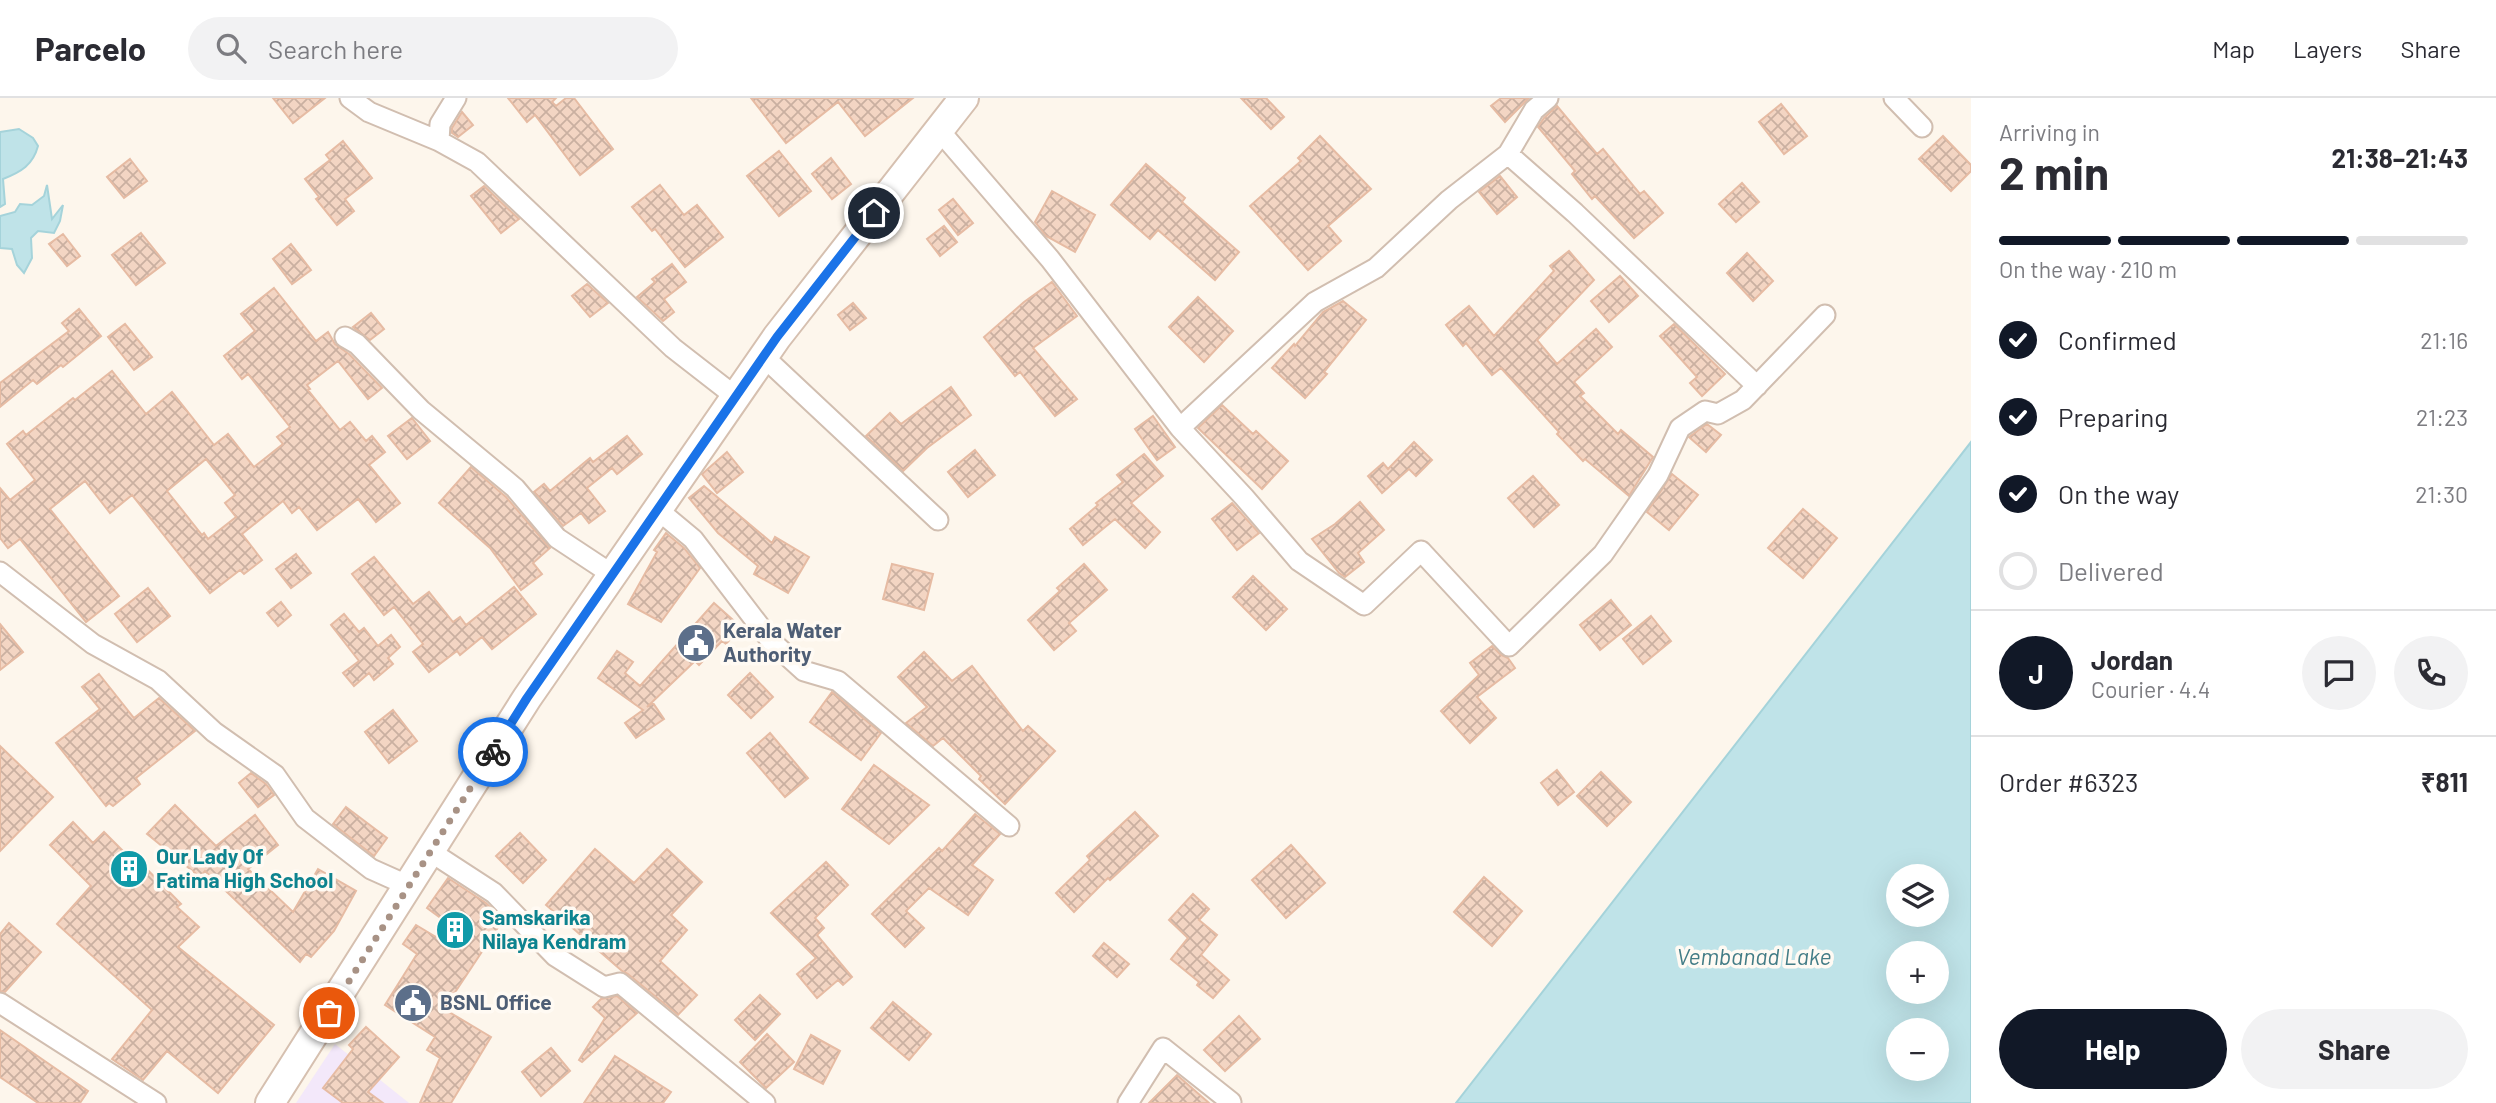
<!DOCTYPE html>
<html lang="en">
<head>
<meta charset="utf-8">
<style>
	:root { --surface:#fff; --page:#f2f2f3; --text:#2b2b33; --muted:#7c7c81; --line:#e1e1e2; --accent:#111827 }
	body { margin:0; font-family:Barlow,sans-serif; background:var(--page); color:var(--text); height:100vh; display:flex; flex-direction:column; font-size:26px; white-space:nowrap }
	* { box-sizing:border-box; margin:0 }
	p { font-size:23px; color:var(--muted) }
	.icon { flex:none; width:38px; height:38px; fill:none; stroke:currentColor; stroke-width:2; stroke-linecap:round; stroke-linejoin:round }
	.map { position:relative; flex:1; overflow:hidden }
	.sheet { display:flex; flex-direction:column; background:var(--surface); width:525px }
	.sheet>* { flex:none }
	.tools { position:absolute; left:1886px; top:766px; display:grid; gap:14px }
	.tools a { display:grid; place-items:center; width:63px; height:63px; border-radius:50%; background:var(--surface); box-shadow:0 7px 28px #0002; font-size:35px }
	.pin { position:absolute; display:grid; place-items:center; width:60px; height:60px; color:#fff; margin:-30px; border:4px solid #fff; border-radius:50%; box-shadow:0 2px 7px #0007 }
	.courier { position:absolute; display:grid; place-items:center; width:70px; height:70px; margin:-35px; border:5px solid #1a73e8; border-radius:50%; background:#fff; color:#222; box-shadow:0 2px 9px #0007 }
	.headline em { font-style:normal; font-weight:700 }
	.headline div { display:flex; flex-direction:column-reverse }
	.headline { display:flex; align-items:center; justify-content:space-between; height:119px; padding:0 28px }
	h1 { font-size:46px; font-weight:700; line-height:52px }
	.bar { display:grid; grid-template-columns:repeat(4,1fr); gap:10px 7px; align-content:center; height:84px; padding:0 28px }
	.bar i { height:9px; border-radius:5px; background:var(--line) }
	.bar .on { background:var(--accent) }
	.bar p { grid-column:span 4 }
	.line { display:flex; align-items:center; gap:18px; padding:0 28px; border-top:2px solid var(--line) }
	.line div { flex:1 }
	.round { display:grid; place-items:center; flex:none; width:74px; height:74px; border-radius:37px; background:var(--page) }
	ol { padding:0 28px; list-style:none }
	li { display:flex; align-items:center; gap:21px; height:77px }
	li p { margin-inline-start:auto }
	li .icon { padding:7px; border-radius:50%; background:var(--accent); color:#fff; stroke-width:4 }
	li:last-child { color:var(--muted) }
	li i { width:38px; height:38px; border:4px solid var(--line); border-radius:50% }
	.button { display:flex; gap:14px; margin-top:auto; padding:14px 28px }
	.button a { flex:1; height:80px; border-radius:42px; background:var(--accent); color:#fff; font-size:28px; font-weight:700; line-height:80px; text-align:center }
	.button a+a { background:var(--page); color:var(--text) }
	header { display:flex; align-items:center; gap:42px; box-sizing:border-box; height:98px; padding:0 35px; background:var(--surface); border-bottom:2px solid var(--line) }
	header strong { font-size:33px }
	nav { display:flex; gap:38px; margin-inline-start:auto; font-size:24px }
	.search { width:490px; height:63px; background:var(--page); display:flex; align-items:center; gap:18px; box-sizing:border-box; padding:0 24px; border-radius:38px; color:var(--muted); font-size:26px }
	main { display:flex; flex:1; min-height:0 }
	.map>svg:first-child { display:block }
	.education { fill:#f3e8fa }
	.water { fill:#bfe3e8; stroke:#a5d3da; stroke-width:2; fill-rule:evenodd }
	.building { fill:url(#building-cross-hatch); stroke:#e6bba3; stroke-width:2; fill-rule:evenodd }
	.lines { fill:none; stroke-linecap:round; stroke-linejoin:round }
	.street-casing { stroke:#d1beb0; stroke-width:23 }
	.secondary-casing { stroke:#d6c0b0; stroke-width:32 }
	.street { stroke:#fff; stroke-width:19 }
	.secondary { stroke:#fff; stroke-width:28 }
	.done { stroke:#a89285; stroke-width:7; stroke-dasharray:0 12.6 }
	.route { stroke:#1a73e8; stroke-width:9 }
	.labels { text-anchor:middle; stroke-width:7; stroke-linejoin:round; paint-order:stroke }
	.service-label { font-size:21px; font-weight:bold; fill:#4e5e75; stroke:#fffaf3; text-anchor:start }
	.culture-label { font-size:21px; font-weight:bold; fill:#0d838f; stroke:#fffaf3; text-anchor:start }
	.water-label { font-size:23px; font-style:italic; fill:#437c86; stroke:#fffaf3 }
</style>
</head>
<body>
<header>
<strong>Parcelo</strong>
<div class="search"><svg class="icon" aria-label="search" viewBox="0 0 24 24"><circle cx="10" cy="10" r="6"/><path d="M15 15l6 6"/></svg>Search here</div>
<nav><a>Map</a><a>Layers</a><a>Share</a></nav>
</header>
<main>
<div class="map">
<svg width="1971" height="1005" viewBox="0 0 1971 1005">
	<defs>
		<pattern id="building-cross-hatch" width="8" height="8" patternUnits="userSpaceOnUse" patternTransform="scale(1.75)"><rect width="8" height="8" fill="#f3d5c3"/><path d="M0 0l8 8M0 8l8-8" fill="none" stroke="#cab0a1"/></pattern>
	</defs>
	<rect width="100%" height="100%" fill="#fdf6ec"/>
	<path class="education" d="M335,946l74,59h-113z"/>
	<path class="water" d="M19,31l14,9 5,8c-5,19 -17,26 -35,33l2,25 -5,3v-75z
		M47,87l5,34 11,-14 -3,16 -6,12 -16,-2 -7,7 1,20 -8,15 -7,-8 -5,-16 -12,-1v-32l15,-4 5,-8 12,1 12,-9z
		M1971,344v661h-515zM1899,779h38v38h-38zM1899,856h38v38h-38zM1899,933h38v38h-38z"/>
	<path class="building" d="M273,0h52l-32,25z
		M508,0h48l-4,4 4,4 10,-8h8l39,51 -33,26 -45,-60 -8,7z
		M751,0h162l-48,38 -27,-34 -52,41z
		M1241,0h25l18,19 -13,12z
		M1501,0h28l-24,24 -14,-16z
		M1781,6l26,32 -23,18 -25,-32z
		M1557,8l40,48 6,-5 37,45 4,-3 19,22 -29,25 -39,-42 -3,3 -20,-25 3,-3 -37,-44 6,-9z
		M462,14l11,13 -15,12 -6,-4v-5z
		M1320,38l51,53 -43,37 13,15 -33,29 -58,-64 51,-45 -3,-3z
		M1943,38l28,29v6l-20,20 -32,-32z
		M343,43l29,37 -27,21 9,12 -17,14 -21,-26 3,-2 -14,-18 25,-19 -4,-5z
		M779,53l32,40 -32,25 -32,-40z
		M831,60l20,26 -19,15 -20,-25z
		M130,61l17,22 -23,17 -17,-21z
		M1146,66l39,34 -3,4 57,50 -24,28 -57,-50 -8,9 -39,-34z
		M1500,78l17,21 -20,17 -18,-22z
		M1742,85l17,19 -23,20 -17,-18z
		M660,87l24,30 13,-10 26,32 -38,30 -30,-38 -3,2 -20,-24z
		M484,88l35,33 -18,14 -30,-37z
		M1052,93l43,24 -20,37 -29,-16 -11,-14z
		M953,101l20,24 -15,12 -19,-25z
		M944,128l13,16 -17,14 -13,-17z
		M141,135l24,30 -29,22 -24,-30z
		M63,136l17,22 -13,10 -18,-22z
		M291,146l20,26 -19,14 -19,-25z
		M1569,153l25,29 -57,60 20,24 39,-35 16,18 -38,35 10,11 -4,3 38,38 3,-4 32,27 -24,39 -44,-37 -2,2 -26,-27 2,-2 -58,-64 -9,7 -26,-32 -3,3 -17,-21 23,-19 25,30 60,-65 -4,-5z
		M1747,155l26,28 -20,20 -26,-28z
		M672,166l14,18 -22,17 10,13 -11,9 -26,-24 18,-15 -3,-3z
		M1620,178l18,20 -29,26 -18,-21z
		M1052,184l25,34 -44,32 44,51 -22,17 -35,-44 -5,4 -31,-39 40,-35z
		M587,186l21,19 -18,14 -18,-21z
		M274,190l42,53 12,-9 7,12 14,10 33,34 -14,11 -30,-38 -31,24 3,4 -2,1 32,40 10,-8 16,19 6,-5 13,16 -16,13 31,38 -24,19 -18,-23 -41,31 -18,-23 -7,6 -9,-12 -41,33 20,26 -18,14 -4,-4 -30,23 -78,-98 -22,18 -25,-32 -35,28 69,87 -33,26 -66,-83 -12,9 -8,-10v-50l10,12 25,-20 -28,-36 16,-13 3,4 47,-37 2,2 37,-29 34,43 26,-22 42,53 14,-11 26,33 29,-23 -6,-7 13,-10 -42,-53 -6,5 -18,-23 31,-25 -14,-17zM206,361l29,36 -10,8 11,14 -28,22 -4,-6 -2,2 -35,-44z
		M1198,199l35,34 -29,31 -35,-35z
		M1343,203l23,19 -42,52 3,2 -22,24 -33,-30 22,-24 1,2 28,-34z
		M853,205l13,15 -16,12 -12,-15z
		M79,211l22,27 -38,31 -2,-2 -24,19 -4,-4 -33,27v-24l69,-52 -7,-8z
		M371,215l13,16 -14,11 -17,-13z
		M125,226l27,33 -18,13 -26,-33z
		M1674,226l51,50 -23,22 -12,-13 7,-6 -37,-41z
		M951,289l20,28 -44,33 -24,23 -37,-35 24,-23 11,11z
		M1222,307l31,29 3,-3 32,30 -26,28 -64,-61z
		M1153,318l22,31 -18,13 -22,-31z
		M412,320l18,23 -23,18 -19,-23z
		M1707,326l14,11 -15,17 -17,-15z
		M627,338l15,18 -25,20 -5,-6 -25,20 18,23 -16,12 -8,-10 -18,13 -29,-34 10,-8 6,7 40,-33 3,4z
		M1414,344l18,18 -16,16 -7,-7 -27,24 -14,-17 15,-13 5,6z
		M975,352l20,25 -27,22 -20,-25z
		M727,354l16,20 -26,21 -15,-19z
		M1144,356l19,22 -32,27 29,29 -15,16 -30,-29 -32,26 -13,-16 28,-24 -2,-2 27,-21 -6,-7z
		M471,369l35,30 44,51 -17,15 9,11 -21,16 -31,-42 -51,-45z
		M1672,376l26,21 -29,35 -22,-18z
		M1533,378l26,29 -25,22 -26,-29z
		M704,388l68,57 3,-6 34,20 -21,36 -34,-19 4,-8 -40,-33 -29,-35z
		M1360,404l24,28 -26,23 6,9 -19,15 -6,-4 -27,-34 23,-15z
		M1232,405l27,30 -22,17 -25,-31z
		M1803,411l34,29 -34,40 -35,-30z
		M666,435l18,15 16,20 -39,54 -33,-18 29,-52 -3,-2z
		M296,456l15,19 -20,15 -15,-19z
		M374,459l39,47 16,-12 24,30 7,-5 6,8 48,-38 22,27 -44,35 -10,-12 -22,18 -3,-4 -28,21 -16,-20 10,-8 -29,-37 -10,8 -32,-41z
		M892,466l41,10 -9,36 -41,-11z
		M1084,466l23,26 -38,33 7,8 -22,19 -26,-30 32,-29 -3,-3z
		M1253,478l34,33 -21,21 -33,-33z
		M148,490l22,28 -33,26 -22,-28z
		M1611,502l20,25 -31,25 -20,-25z
		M281,504l10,13 -13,11 -11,-13z
		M714,505l27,24 -15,17 -4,-3 -23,24 -4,-4 -48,46 6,-4 11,16 -28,19 -11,-15 18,-13 -45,-32 19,-27 16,11 -8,11 15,13z
		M344,516l15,18 5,-4 14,18 13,-11 9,12 -12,11 5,6 -19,16 -5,-7 -15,13 -11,-13 16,-12 -28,-36z
		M1651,518l20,25 -28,23 -20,-25z
		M0,526l23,28 -23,18z
		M1492,548l9,9 7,3 7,10 -38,29 19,21 -26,25 -29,-32 38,-36 -9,-12z
		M924,554l28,29 20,-15 51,65 5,-5 27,25 -50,53 -26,-25 2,-3 -38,-38 -10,8 -27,-23 21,-16 -29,-30z
		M750,575l23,24 -22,21 -23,-23z
		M99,576l35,44 25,-20 36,33 -59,47 4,6 -27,22 -4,-3 -3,3 -50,-63 44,-34 -18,-22z
		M832,594l49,41 -20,27 -51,-38z
		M393,612l24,31 -28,22 -24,-31z
		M770,635l38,45 -23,19 -38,-44z
		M0,648l53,51 -53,54z
		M874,667l55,40 -40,39 -47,-35z
		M1557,672l17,22 -16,13 -17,-22z
		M1601,674l30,30 -24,24 -30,-30z
		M251,675l15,11 8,11 -16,12 -19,-24z
		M175,707l41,41 39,-31 23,30 -30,24 45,43 25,-43 38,22 -22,40 -23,26 -5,-3 -6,8 -95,-91 -5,6 -53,-43z
		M346,709l41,31 -13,18 -41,-32z
		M1135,714l23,24 -48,44 -2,-2 -34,34 -18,-19 34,-33 -3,-4z
		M975,716l25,20 -28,31 21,15 -25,35 -39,-27 -23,23 18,17 -19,19 -33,-33 67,-66 3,3z
		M73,724l20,21 11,-11 22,22 3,-3 52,53 -4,3 22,20 -21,20 96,78 -56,68 -51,-42 -24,29 -31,-21 40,-49 -95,-86 34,-38 -41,-41z
		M520,735l26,27 -23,23 -27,-27z
		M1291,747l34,38 -39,35 -34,-38z
		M595,751l39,34 33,-34 35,33 -31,33 16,15 -27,31 37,34 -19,20 -50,-41 -6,-3 -76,-66z
		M826,764l22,23 -33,33 9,10 -7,7 35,42 -9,8 -5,-5 -21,18 -20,-24 19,-16 -45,-45z
		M1484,779l38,34 -30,35 -38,-34z
		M448,780l38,25 17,17 -59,89 47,28 -40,66h-31l20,-45 -13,-8 8,-13 -50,-32 32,-51 -14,-10 13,-19 20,12 10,-15 -19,-14z
		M1193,796l16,15 -10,11 18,15 -16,20 28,25 -16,18 -16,-13 2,-3 -28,-23 17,-21 -19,-18z
		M9,825l32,29 -36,40 -5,-1v-57z
		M1104,845l25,21 -12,13 -24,-21z
		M760,897l20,19 -25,26 -20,-20z
		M617,898l20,17 -55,49 -3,-2 26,-42 -12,-11 8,-8z
		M893,904l38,32 -22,26 -38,-32z
		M1239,918l21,23 -35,32 -21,-21z
		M366,929l33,30 -31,35 15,11h-40l-20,-15 30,-39 -4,-4z
		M0,932l88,61 -8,12h-42l-38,-26z
		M767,936l27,28 -28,26 -26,-26z
		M811,937l29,16 -17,33 -29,-15z
		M551,950l19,23 -29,25 -19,-24z
		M615,958l56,36 -8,11h-79z
		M1177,977l32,28h-60z"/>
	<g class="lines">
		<defs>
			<path id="street" d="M350,0l19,14 70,29
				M456,0l-16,26 -1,17 38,21 196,186 63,49
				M1894,0l28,29
				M939,32l111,129 130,169 135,-126 61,-34 73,-68 59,-46 26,-44 14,-12
				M1508,56l67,59 182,173
				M345,239l12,7 64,66 94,78 42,50 56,37
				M764,259l174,163
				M1180,330l64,69 55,64 65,44 57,-54 88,95 94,-92 55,-79 22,-47 25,-17 13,3 25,-14 82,-85
				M658,412l35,29 78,102 33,30 34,10 171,145
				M0,474l93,72 65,36 56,52 61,43 30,43 66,51 38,17
				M431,754l63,41 61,63 49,31 16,-4 145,120
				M0,905l156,100
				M1128,1005l35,-55 68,54"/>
			<path id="secondary" d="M270,1005l257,-405 250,-361 187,-239"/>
		</defs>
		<use href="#street" class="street-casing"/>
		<use href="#secondary" class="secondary-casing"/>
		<use href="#street" class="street"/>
		<use href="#secondary" class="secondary"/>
	</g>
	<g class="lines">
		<path class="done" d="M329,915l164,-261"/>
		<path class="route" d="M493,654l34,-54 250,-361 97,-124"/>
	</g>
	<defs>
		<symbol id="civic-disc" viewBox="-11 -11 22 22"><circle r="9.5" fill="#5c6f8a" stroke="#fffaf3"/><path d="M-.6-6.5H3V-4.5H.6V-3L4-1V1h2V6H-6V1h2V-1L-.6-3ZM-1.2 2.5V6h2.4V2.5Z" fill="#fff"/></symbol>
		<symbol id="building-disc" viewBox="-11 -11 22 22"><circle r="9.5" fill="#0f9aa8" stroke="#fffaf3"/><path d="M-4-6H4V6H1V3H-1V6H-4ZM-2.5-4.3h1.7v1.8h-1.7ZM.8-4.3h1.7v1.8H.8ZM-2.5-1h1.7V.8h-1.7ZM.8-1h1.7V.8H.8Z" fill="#fff"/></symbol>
	</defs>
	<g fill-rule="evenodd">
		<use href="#civic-disc" x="674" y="523" width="44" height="44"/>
		<use href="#building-disc" x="107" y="749" width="44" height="44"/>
		<use href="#building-disc" x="433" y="810" width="44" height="44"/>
		<use href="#civic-disc" x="391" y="883" width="44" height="44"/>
	</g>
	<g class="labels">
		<g class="service-label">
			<text x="723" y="540">Kerala Water<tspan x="723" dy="24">Authority</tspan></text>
			<text x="440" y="912">BSNL Office</text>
		</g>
		<g class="culture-label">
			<text x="156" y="766">Our Lady Of<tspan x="156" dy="24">Fatima High School</tspan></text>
			<text x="482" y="827">Samskarika<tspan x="482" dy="24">Nilaya Kendram</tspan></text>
		</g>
		<g class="water-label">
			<text x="1754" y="867">Vembanad Lake</text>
		</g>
	</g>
</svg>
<div class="tools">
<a><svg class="icon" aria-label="layers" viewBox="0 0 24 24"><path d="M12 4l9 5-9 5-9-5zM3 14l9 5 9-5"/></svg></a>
<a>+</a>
<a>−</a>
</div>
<div class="pin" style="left:329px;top:915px;background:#ea580c"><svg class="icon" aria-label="bag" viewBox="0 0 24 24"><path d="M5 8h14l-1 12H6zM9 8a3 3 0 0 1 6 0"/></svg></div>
<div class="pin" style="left:874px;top:115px;background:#1f2937"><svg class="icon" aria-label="home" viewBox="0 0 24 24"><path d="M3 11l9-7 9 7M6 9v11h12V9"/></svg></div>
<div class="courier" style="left:493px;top:654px"><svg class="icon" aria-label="bike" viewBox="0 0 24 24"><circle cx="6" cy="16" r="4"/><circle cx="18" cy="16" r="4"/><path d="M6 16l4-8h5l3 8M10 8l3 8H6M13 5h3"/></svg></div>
</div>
<section class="sheet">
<div class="headline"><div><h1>2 min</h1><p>Arriving in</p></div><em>21:38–21:43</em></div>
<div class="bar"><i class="on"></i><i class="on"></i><i class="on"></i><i></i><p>On the way · 210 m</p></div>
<ol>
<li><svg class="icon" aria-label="check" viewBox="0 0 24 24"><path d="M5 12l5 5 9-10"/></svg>Confirmed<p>21:16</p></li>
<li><svg class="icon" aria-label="check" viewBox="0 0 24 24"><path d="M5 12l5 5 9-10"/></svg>Preparing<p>21:23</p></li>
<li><svg class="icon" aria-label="check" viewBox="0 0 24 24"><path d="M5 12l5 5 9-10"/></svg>On the way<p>21:30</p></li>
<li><i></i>Delivered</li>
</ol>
<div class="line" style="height:126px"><b class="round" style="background:var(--accent);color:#fff">J</b><div><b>Jordan</b><p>Courier · 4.4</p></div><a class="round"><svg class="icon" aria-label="chat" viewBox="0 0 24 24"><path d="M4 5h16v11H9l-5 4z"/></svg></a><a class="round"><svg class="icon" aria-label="phone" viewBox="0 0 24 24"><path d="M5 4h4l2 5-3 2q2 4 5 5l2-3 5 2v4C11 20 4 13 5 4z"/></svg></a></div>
<div class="line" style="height:91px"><div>Order #6323</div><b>₹811</b></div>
<div class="button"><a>Help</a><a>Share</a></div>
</section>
</main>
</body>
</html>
